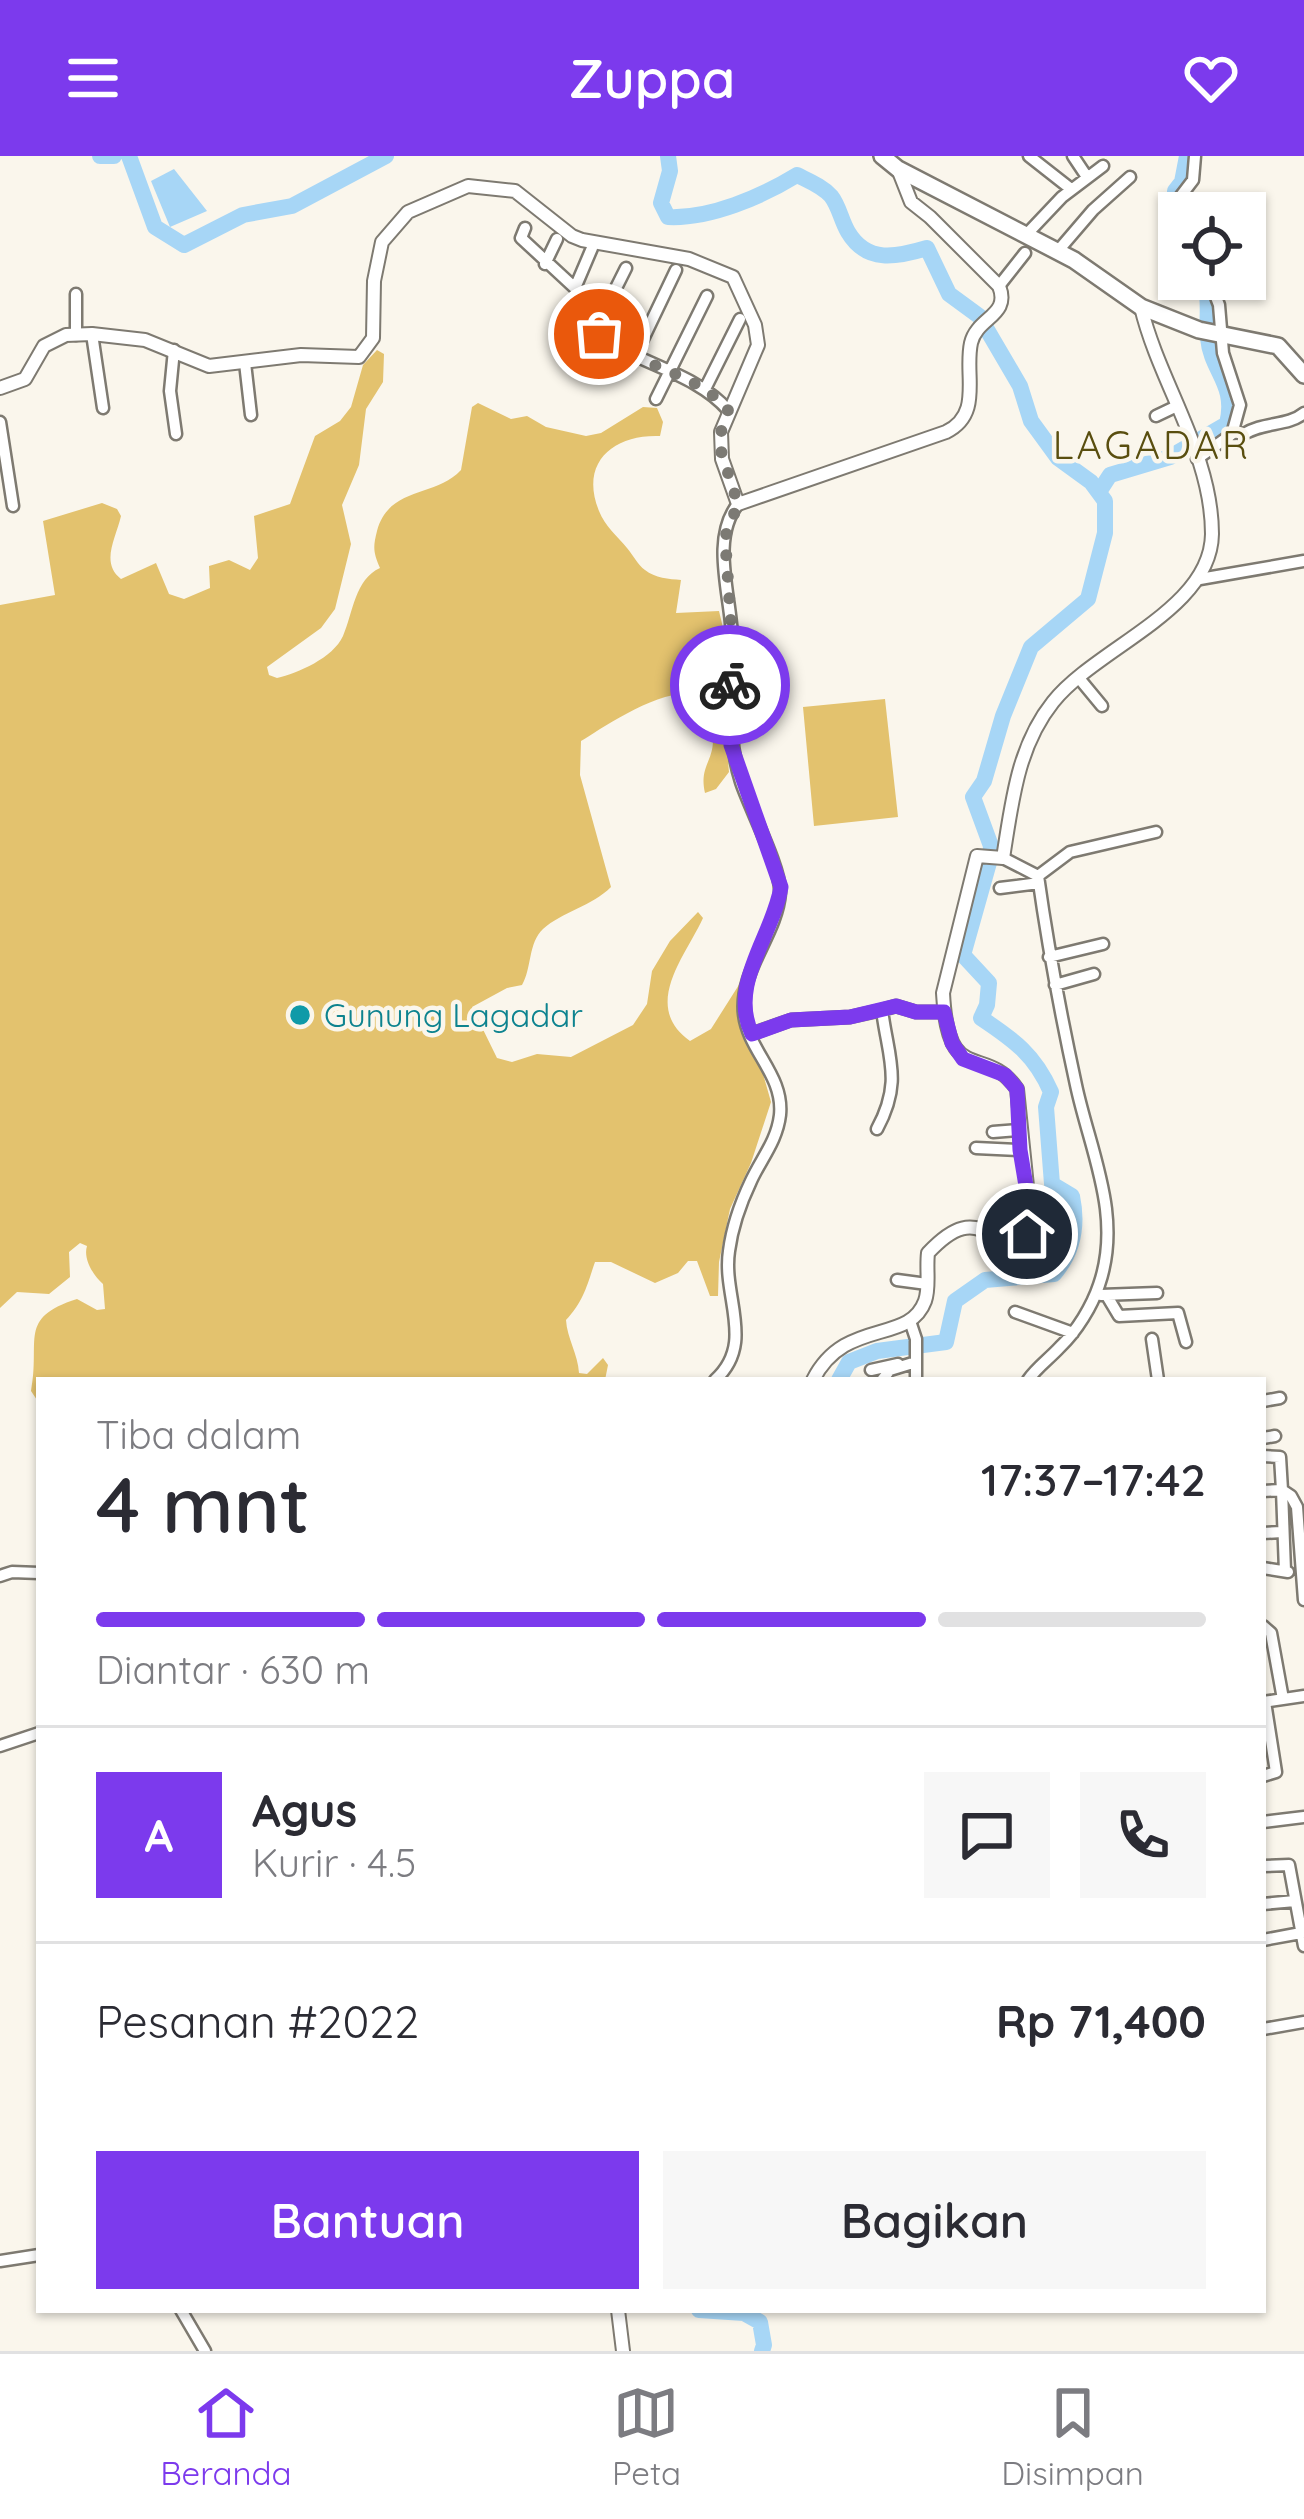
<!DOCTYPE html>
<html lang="id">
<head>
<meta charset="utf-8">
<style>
	:root { --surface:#fff; --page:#f7f7f7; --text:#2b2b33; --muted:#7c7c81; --line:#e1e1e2; --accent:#7c3aed }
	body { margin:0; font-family:Quicksand,sans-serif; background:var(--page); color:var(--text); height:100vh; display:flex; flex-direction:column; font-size:45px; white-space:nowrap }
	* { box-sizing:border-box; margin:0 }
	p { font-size:39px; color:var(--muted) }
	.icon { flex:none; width:66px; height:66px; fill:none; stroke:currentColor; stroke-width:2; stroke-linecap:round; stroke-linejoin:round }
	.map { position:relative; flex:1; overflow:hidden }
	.panel { position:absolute; left:36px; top:1221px; width:1230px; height:936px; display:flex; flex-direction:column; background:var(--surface); border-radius:0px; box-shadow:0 3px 9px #0004 }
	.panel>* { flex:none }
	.tools { position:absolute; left:1158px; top:36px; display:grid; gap:24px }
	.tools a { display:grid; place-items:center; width:108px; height:108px; border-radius:0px; background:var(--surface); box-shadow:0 3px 9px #0004; font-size:60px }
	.pin { position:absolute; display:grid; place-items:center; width:102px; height:102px; color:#fff; margin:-51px; border:6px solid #fff; border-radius:50%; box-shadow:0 3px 12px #0007 }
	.courier { position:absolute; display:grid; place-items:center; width:120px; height:120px; margin:-60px; border:9px solid #7c3aed; border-radius:50%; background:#fff; color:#222; box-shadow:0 3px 15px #0007 }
	.head em { font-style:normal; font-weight:600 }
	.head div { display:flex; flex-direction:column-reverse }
	.head { display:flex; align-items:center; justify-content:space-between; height:204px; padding:0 60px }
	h1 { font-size:78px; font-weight:600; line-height:90px }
	.bar { display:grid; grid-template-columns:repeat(4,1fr); gap:18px 12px; align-content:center; height:144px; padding:0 60px }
	.bar i { height:15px; border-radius:9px; background:var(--line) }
	.bar .current { background:var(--accent) }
	.bar p { grid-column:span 4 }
	.line { display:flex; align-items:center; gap:30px; padding:0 60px; border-top:3px solid var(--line) }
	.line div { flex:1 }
	.round { display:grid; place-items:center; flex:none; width:126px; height:126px; border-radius:0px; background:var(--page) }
	.primary-button { display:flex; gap:24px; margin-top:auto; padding:24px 60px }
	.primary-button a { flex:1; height:138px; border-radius:0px; background:var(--accent); color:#fff; font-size:48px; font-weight:600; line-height:138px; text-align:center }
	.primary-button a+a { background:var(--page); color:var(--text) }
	header { display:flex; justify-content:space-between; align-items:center; height:156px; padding:0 60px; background:var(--accent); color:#fff; font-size:54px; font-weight:600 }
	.menu { display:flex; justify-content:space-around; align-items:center; height:168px; border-top:3px solid var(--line); background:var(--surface); font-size:33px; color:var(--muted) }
	.menu a { display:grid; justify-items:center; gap:6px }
	.menu .current { color:var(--accent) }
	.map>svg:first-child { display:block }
	.green { fill:#e3c26e }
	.water { fill:#a7d6f6 }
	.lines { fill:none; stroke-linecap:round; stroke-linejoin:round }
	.river { stroke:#a7d6f6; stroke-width:16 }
	.minor-casing { stroke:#7e7a71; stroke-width:15 }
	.tertiary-casing { stroke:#7e7a71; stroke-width:16 }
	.primary-casing { stroke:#7e7a71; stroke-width:20 }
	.minor { stroke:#fff; stroke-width:10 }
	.tertiary { stroke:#fff; stroke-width:12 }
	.primary { stroke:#fff; stroke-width:15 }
	.done { stroke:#7c7a74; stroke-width:12; stroke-dasharray:0 21.6 }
	.route { stroke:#7c3aed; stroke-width:15 }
	.culture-dot { fill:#0f9aa8; stroke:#faf6ec; stroke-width:4.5 }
	.labels { text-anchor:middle; stroke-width:9; stroke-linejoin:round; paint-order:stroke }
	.culture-label { font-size:33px; fill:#0d838f; stroke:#faf6ec; text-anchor:start }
	.quarter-label { font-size:39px; letter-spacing:3px; fill:#594e0f; stroke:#faf6ec }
</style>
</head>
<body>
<header><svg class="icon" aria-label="menu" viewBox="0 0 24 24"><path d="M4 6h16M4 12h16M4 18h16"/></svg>Zuppa<svg class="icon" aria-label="heart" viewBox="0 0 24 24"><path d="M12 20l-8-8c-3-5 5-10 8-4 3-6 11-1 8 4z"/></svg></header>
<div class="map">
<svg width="1304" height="2195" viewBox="0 0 1304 2195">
	<rect width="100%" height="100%" fill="#faf6ec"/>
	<path class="green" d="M377,194l7,4 -1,28 -17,27 -7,56 -17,40 9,39 -16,65 -14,19 -54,39 2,8 8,3c21,-5 56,-20 66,-42 10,-23 12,-57 37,-68 -7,-16 -7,-21 -3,-37 12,-45 58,-33 84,-61l11,-63 6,-4 33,16 16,-3 19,11 40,9 15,-3 42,-26 14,1 6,14 -3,14c-46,-2 -81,26 -61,75 6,15 18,25 28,37 6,7 11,17 18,22 10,8 24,9 36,10l-5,33 43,-2 5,21 -2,63 7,77 -13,17 -11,4c-6,-26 8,-31 8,-53 0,-8 2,-21 0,-28 -16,-50 -109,15 -132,29l-1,34 31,112c-19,19 -49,25 -68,42 -15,14 -11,39 -21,56l-15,3 -35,19 25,51 15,4 25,-8 34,3 62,-32 14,-21 5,-33 18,-30 28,-29 5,6c-18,39 -62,88 -13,123l21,-12 31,-49 -1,16 30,106 -20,61 -21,46 -11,53 -1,34h-8l-13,-35h-9l-10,12 -23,10 -44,-21h-16c-8,23 -11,39 -29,58 1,18 12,34 13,53l8,1 16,-16 5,7 -3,15h-566v23l-8,-12c10,-51 -14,-73 46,-92l20,11 8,-1 -2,-25c-10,-9 -20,-25 -16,-38l-7,-3 -11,9 1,25 -21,17 -32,-2 -17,16v-703l55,-10 -12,-74 59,-18 15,6 4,7c-5,22 -21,47 0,63l35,-16 13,31 15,5 26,-11 -1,-22 20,-6 21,10 8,-12 -4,-42 36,-12 25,-68 25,-15 11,-14 12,-42z
		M885,543l13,118 -84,9 -11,-119z"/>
	<path class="water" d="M174,13l33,42 -37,16 -19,-46z"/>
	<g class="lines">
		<path class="river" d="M100,0h14
			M129,0l26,71 29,18 59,-30 49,-9 94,-50
			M668,0l2,15 -9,32 7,14c42,2 93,-20 129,-42 12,6 25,11 34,21 8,10 10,24 17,36 19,32 49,25 79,16l22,46 30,22 41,70 11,35 27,37 33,24 14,19v32l-17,66 -57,48 -28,69 -19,65 -11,16 18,49 -1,13 -27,96 26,28 -2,22 -6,13c33,22 54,37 70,74l-5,15 6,77 20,12c6,29 1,56 -18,78l-69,6 -30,21 -9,41 -69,9 -28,11 -10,18
			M1179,66l-4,-31 7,-9 5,-26
			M1099,336l11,-17 60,-18 57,-33c10,-40 -16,-52 -19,-86 -2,-20 3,-39 -5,-59
			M699,2154l45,3 16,9 4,23 -2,6"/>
		<defs>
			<path id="minor" d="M1029,0l42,33
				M1073,0l14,21
				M1182,57l-2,-16 13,-17 2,-24
				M525,72l-4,10 54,50
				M1026,79l36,-38 41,-31
				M592,92l-17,40 22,39
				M1057,96l36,-42 37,-33
				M545,108l12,-25
				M626,112l-25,50 -2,17c39,29 97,38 129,75
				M999,130l26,-33
				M92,178l11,74
				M76,179v-41
				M174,194l-4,41 6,43
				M634,202l42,-88
				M245,207l6,52
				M705,233l35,-70
				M656,243l51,-103
				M1156,260l21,-10
				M0,266l13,84
				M1235,274l7,5c22,-14 45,-8 62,-22
				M1197,303l35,-25 8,-29 -17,-52 -4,-48 -10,-26
				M1200,423l104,-18
				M1078,521l24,29
				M1003,702l35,18c10,71 23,140 38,209 14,66 47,131 23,200 -7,21 -22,46 -39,62 -11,12 -23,20 -32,33
				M1038,720l32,-24 86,-20
				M1000,732l39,-5
				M1049,801l54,-13
				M1055,829l39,-11
				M751,878l40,-14 59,-3 32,-7
				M877,973c26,-48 11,-71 5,-119l14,-4 20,6h28
				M993,976l26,-2
				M976,992l44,2
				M897,1124l30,4
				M1101,1139l56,-2
				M1107,1140l12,20 59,-3 8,29
				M1015,1156l58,21
				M910,1165l6,18v41
				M1152,1183l6,41
				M871,1214l27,-6
				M715,1224c41,-37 7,-83 14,-129 3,-23 12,-49 22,-70 10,-22 26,-40 29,-66 4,-40 -32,-64 -36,-101 -5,-44 33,-79 36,-121 2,-23 -31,-86 -39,-111 -16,-50 -8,-94 -9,-145 -1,-41 -22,-98 6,-133
				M882,1224l8,-10 26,-8
				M1263,1245l17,-3
				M1263,1282l12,-2
				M1263,1300l17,1 2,33 9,6 6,11 7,93
				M1263,1335l19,-1 3,81
				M1263,1377l19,-1
				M1263,1412l25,4
				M0,1420l12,-4 27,1
				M1263,1470l8,7 12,66
				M1263,1546l41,-6
				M0,1590l39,-13
				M1263,1620l13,-4 -11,-70
				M1263,1666l41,-5
				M1263,1710l26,-1 15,81
				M1263,1748l32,-3
				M1263,1784l38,-7
				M1263,1873l41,-7
				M0,2105l39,-6
				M181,2154l24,41"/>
			<path id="tertiary" d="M0,232l25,-9 19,-33 22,-11 26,-1 53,6 64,26 92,-11 58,2 14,-19 1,-57 8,-39 26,-30 60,-26 47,5 57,45 10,4 107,19 44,18 22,48 3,20 -37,87 1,27 16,45 208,-72c37,-18 18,-57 25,-89 6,-26 40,-27 28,-57l-69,-69 -19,-15 -13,-33
				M813,1224c32,-63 96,-35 112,-79 5,-14 1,-32 3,-48 47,-50 53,-9 99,-19l4,-9 -14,-136c-33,-47 -69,0 -74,-96l34,-137 26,2c9,-55 14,-111 50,-156 44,-55 158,-92 159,-168 0,-81 -53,-151 -71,-227
				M618,2154l5,41"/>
			<path id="primary" d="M882,0l16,13 176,91 67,47 58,23 79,16 26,29"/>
		</defs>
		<use href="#minor" class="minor-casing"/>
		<use href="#tertiary" class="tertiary-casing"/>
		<use href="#primary" class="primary-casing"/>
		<use href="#minor" class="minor"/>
		<use href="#tertiary" class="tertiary"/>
		<use href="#primary" class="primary"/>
	</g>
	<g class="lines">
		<path class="done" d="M599,178c38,33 97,37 129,76l-7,22v19l17,53 -13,33 7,101 -2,47"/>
		<path class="route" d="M730,529l1,60 50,142c-8,49 -53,97 -29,147l39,-14 59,-3 46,-11 20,6h28l8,31 11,16 42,16 12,14 3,61 11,66 -4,18"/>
	</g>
	<circle class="culture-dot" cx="300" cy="859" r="12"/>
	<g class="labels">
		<g class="culture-label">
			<text x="324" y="871">Gunung Lagadar</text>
		</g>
		<g class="quarter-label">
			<text x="1152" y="303">LAGADAR</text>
		</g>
	</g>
</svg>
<div class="tools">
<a><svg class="icon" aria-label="locate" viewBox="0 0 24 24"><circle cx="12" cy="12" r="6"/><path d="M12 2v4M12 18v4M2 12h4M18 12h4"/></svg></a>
</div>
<div class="pin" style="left:599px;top:178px;background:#ea580c"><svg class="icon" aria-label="bag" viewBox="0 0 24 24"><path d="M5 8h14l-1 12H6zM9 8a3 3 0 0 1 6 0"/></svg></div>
<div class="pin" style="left:1027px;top:1078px;background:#1f2937"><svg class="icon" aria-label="home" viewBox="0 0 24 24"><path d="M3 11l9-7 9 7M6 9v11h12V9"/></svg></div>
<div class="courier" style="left:730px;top:529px"><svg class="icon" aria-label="bike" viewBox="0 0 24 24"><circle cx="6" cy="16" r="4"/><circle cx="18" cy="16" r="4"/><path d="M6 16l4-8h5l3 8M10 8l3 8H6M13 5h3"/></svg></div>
<section class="panel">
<div class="head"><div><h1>4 mnt</h1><p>Tiba dalam</p></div><em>17:37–17:42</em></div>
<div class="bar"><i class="current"></i><i class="current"></i><i class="current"></i><i></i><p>Diantar · 630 m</p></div>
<div class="line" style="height:216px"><b class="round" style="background:var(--accent);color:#fff">A</b><div><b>Agus</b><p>Kurir · 4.5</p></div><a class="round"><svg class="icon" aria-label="chat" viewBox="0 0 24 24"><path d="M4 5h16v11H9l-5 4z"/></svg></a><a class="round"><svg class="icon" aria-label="phone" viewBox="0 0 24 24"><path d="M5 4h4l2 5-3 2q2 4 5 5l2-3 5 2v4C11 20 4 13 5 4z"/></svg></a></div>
<div class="line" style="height:156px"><div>Pesanan #2022</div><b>Rp 71,400</b></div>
<div class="primary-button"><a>Bantuan</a><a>Bagikan</a></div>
</section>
</div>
<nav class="menu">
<a class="current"><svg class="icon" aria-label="home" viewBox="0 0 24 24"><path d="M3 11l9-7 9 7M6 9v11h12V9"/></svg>Beranda</a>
<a><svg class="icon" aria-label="map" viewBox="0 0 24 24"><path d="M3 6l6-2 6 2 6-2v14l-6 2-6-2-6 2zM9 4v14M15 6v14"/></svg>Peta</a>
<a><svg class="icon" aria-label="saved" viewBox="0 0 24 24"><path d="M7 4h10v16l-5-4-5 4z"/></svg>Disimpan</a>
</nav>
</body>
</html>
